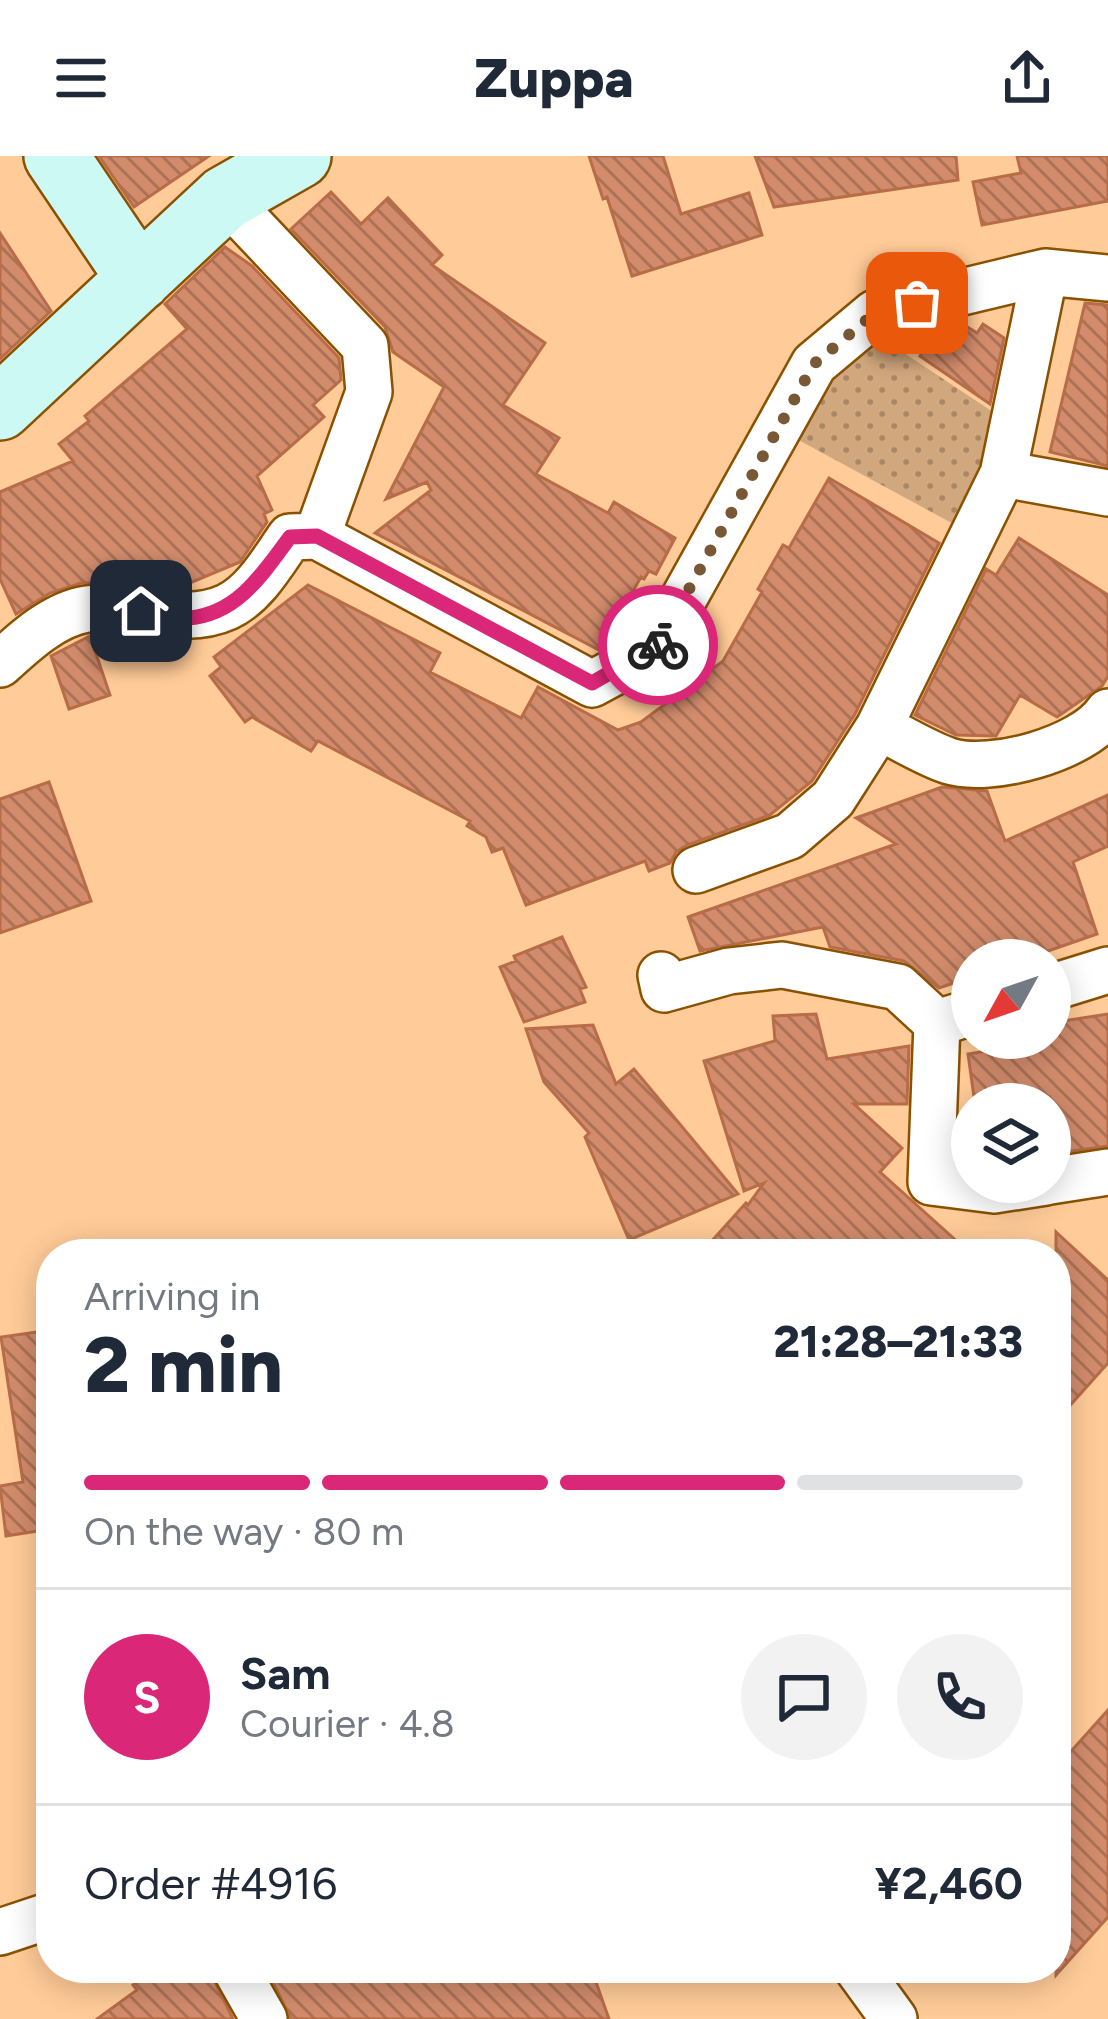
<!DOCTYPE html>
<html lang="en">
<head>
<meta charset="utf-8">
<style>
	:root { --surface:#fff; --page:#f2f2f3; --text:#1f2937; --muted:#747a83; --line:#e0e1e3; --accent:#db2777 }
	body { margin:0; font-family:Figtree,sans-serif; background:var(--page); color:var(--text); height:100vh; display:flex; flex-direction:column; font-size:45px; white-space:nowrap }
	* { box-sizing:border-box; margin:0 }
	p { font-size:39px; color:var(--muted) }
	.icon { flex:none; width:66px; height:66px; fill:none; stroke:currentColor; stroke-width:2; stroke-linecap:round; stroke-linejoin:round }
	.map { position:relative; flex:1; overflow:hidden }
	.panel { position:absolute; left:36px; top:1083px; width:1035px; height:744px; display:flex; flex-direction:column; background:var(--surface); border-radius:48px; box-shadow:0 6px 30px #0003 }
	.panel>* { flex:none }
	.needle { width:78px; rotate:230deg }
	.fabs { position:absolute; left:951px; top:783px; display:grid; gap:24px }
	.fabs a { display:grid; place-items:center; width:120px; height:120px; border-radius:50%; background:var(--surface); box-shadow:0 6px 30px #0003; font-size:60px }
	.pin { position:absolute; display:grid; place-items:center; width:102px; height:102px; color:#fff; margin:-51px; border-radius:24px; box-shadow:0 6px 18px #0006 }
	.courier { position:absolute; display:grid; place-items:center; width:120px; height:120px; margin:-60px; border:9px solid #db2777; border-radius:50%; background:#fff; color:#222; box-shadow:0 3px 15px #0007 }
	.head em { font-style:normal; font-weight:800 }
	.head div { display:flex; flex-direction:column-reverse }
	.head { display:flex; align-items:center; justify-content:space-between; height:204px; padding:0 48px }
	h1 { font-size:78px; font-weight:800; line-height:90px }
	.bar { display:grid; grid-template-columns:repeat(4,1fr); gap:18px 12px; align-content:center; height:144px; padding:0 48px }
	.bar i { height:15px; border-radius:9px; background:var(--line) }
	.bar .active { background:var(--accent) }
	.bar p { grid-column:span 4 }
	.line { display:flex; align-items:center; gap:30px; padding:0 48px; border-top:3px solid var(--line) }
	.line div { flex:1 }
	.round { display:grid; place-items:center; flex:none; width:126px; height:126px; border-radius:63px; background:var(--page) }
	header { display:flex; justify-content:space-between; align-items:center; height:156px; padding:0 48px; background:var(--surface); font-size:54px; font-weight:800 }
	.map>svg:first-child { display:block }
	.park { fill:url(#park-dots) }
	.building { fill:url(#building-back-hatch); stroke:#b86c47; stroke-width:3 }
	.lines { fill:none; stroke-linecap:round; stroke-linejoin:round }
	.street-casing { stroke:#8a5200; stroke-width:50 }
	.secondary-casing { stroke:#8a5200; stroke-width:68 }
	.street { stroke:#fff; stroke-width:45 }
	.secondary { stroke:#cdf9f5; stroke-width:63 }
	.done { stroke:#795835; stroke-width:12; stroke-dasharray:0 21.6 }
	.route { stroke:#db2777; stroke-width:15 }
</style>
</head>
<body>
<header><svg class="icon" aria-label="menu" viewBox="0 0 24 24"><path d="M4 6h16M4 12h16M4 18h16"/></svg>Zuppa<svg class="icon" aria-label="share" viewBox="0 0 24 24"><path d="M12 15V3M7 8l5-5 5 5M5 13v7h14v-7"/></svg></header>
<div class="map">
<svg width="1108" height="1863" viewBox="0 0 1108 1863">
	<defs>
		<pattern id="park-dots" width="8" height="8" patternUnits="userSpaceOnUse" patternTransform="scale(3)"><rect width="8" height="8" fill="#d1a77d"/><path d="M2 2h.1M6 6h.1" fill="none" stroke="#aa8764" stroke-width="1.8" stroke-linecap="round"/></pattern>
		<pattern id="building-back-hatch" width="6" height="6" patternUnits="userSpaceOnUse" patternTransform="scale(3)"><rect width="6" height="6" fill="#d28c6c"/><path d="M-1 5l2 2M0 0l6 6M5-1l2 2" fill="none" stroke="#ab7256"/></pattern>
	</defs>
	<rect width="100%" height="100%" fill="#ffcb98"/>
	<path class="park" d="M880,181l116,77 -8,54 -27,60 -168,-91 28,-63z"/>
	<path class="building" d="M99,0h110l-75,51z
		M589,0h74l18,58 68,-21 13,42 -130,41 -25,-79 -4,2z
		M755,0h201l2,24 -184,27z
		M1017,0h91v45l-126,24 -9,-43 48,-9z
		M331,36l30,32 27,-26 54,57 -10,10 113,78 -42,62 56,33 -23,36 72,39 6,-11 61,36 -19,36 -7,-3 -5,8 -3,-2 -42,73 -224,-117 56,-43 -4,-8 -41,17 58,-112 -51,-35 -8,-25 -94,-98z
		M0,77l51,78 -51,48z
		M225,91l27,19 87,92 2,22 -28,25 11,12 -67,59 15,34 -8,4 3,8 -27,40 -62,26 -54,-7 -43,2 -31,10 -34,21 -16,-35v-87l73,-31 -14,-17 30,-23 -4,-5 102,-87 -22,-25z
		M1085,147l23,2v161l-58,-14z
		M958,165l19,12 6,-9 21,14 -14,66 -70,-48 21,-31 10,5z
		M829,322l110,65 -84,171 -43,67 -42,34 -83,30 -11,7 -6,11 -21,8 -4,-10 -119,44 -23,-57 -11,4 -6,-15 -19,-11 3,-5 -152,-80 -7,10 -59,-34 -7,5 -35,-46 11,-9 -7,-10 94,-72 132,68 -10,19 91,46 17,-31 80,43 23,-8 82,-61 39,-69 -4,-3 25,-44 6,3z
		M1019,382l89,57v81l-6,10 -45,31 -37,-22 -24,41 -40,-1 -41,-20 71,-146 10,6z
		M90,480l20,59 -41,14 -18,-53z
		M49,626l42,119 -91,32v-134z
		M942,631l45,4 18,50 103,-46v51l-35,16 24,72 -75,26h-50v17l-33,11 -35,-27 -74,-14 -7,-20 -123,24 -12,-34 208,-73 -40,-26z
		M562,781l24,50 -6,2 5,13 -61,20 -24,-55 16,-6 -2,-5z
		M816,858l11,45 82,-13 -2,58h-53l48,44 -22,24 91,82h-271l46,-51 2,2 16,-22 -20,8 -40,-130 71,-20 -2,-25z
		M1108,858v132l-58,8v-57l-75,7 -7,-50 82,-13v-18z
		M593,869l23,59 18,-15 104,125 -109,46 -44,-103 4,-4 -45,-51 -18,-53z
		M1056,1076l52,48v83l-52,58z
		M51,1174v199l-45,7 -6,-50 23,-4 -22,-145z
		M1108,1554v207l-52,58v-207z
		M155,1812h53l25,51h-136l40,-29 -4,-5z
		M266,1812h325l18,51h-318z"/>
	<g class="lines">
		<defs>
			<path id="street" d="M225,42l140,148 4,46 -52,144 275,148 63,-34 159,-286 61,-51 170,-41 63,6
				M1003,318l105,19
				M0,508c24,-22 54,-50 87,-55 48,-8 94,19 140,-2 28,-13 46,-46 63,-70l27,-1
				M879,571c23,11 46,26 70,34 42,13 134,-12 159,-49
				M696,714l94,-34 43,-37 46,-72 124,-253 42,-202
				M661,819l3,14 65,-18 53,-6 116,22 39,36
				M1050,832l58,-18
				M972,856l-35,11 -6,159 63,8 52,-8
				M1050,1025l58,-9
				M0,1776l51,-17
				M235,1812l29,51
				M857,1812l37,51"/>
			<path id="secondary" d="M56,0l83,123
				M0,252l225,-210 74,-42"/>
		</defs>
		<use href="#street" class="street-casing"/>
		<use href="#secondary" class="secondary-casing"/>
		<use href="#street" class="street"/>
		<use href="#secondary" class="secondary"/>
	</g>
	<g class="lines">
		<path class="done" d="M658,489l156,-281 61,-51 42,-10"/>
		<path class="route" d="M141,455c15,2 33,8 48,7 49,-4 74,-45 101,-81l27,-1 275,147 66,-38"/>
	</g>
</svg>
<div class="fabs">
<a><svg class="needle" viewBox="-14 -14 28 28"><path d="M0-13l5 13h-10z" fill="#e53935"/><path d="M0 13l5-13h-10z" fill="#747a83"/></svg></a>
<a><svg class="icon" aria-label="layers" viewBox="0 0 24 24"><path d="M12 4l9 5-9 5-9-5zM3 14l9 5 9-5"/></svg></a>
</div>
<div class="pin" style="left:917px;top:147px;background:#ea580c"><svg class="icon" aria-label="bag" viewBox="0 0 24 24"><path d="M5 8h14l-1 12H6zM9 8a3 3 0 0 1 6 0"/></svg></div>
<div class="pin" style="left:141px;top:455px;background:#1f2937"><svg class="icon" aria-label="home" viewBox="0 0 24 24"><path d="M3 11l9-7 9 7M6 9v11h12V9"/></svg></div>
<div class="courier" style="left:658px;top:489px"><svg class="icon" aria-label="bike" viewBox="0 0 24 24"><circle cx="6" cy="16" r="4"/><circle cx="18" cy="16" r="4"/><path d="M6 16l4-8h5l3 8M10 8l3 8H6M13 5h3"/></svg></div>
<section class="panel">
<div class="head"><div><h1>2 min</h1><p>Arriving in</p></div><em>21:28–21:33</em></div>
<div class="bar"><i class="active"></i><i class="active"></i><i class="active"></i><i></i><p>On the way · 80 m</p></div>
<div class="line" style="height:216px"><b class="round" style="background:var(--accent);color:#fff">S</b><div><b>Sam</b><p>Courier · 4.8</p></div><a class="round"><svg class="icon" aria-label="chat" viewBox="0 0 24 24"><path d="M4 5h16v11H9l-5 4z"/></svg></a><a class="round"><svg class="icon" aria-label="phone" viewBox="0 0 24 24"><path d="M5 4h4l2 5-3 2q2 4 5 5l2-3 5 2v4C11 20 4 13 5 4z"/></svg></a></div>
<div class="line" style="height:156px"><div>Order #4916</div><b>¥2,460</b></div>
</section>
</div>
</body>
</html>
